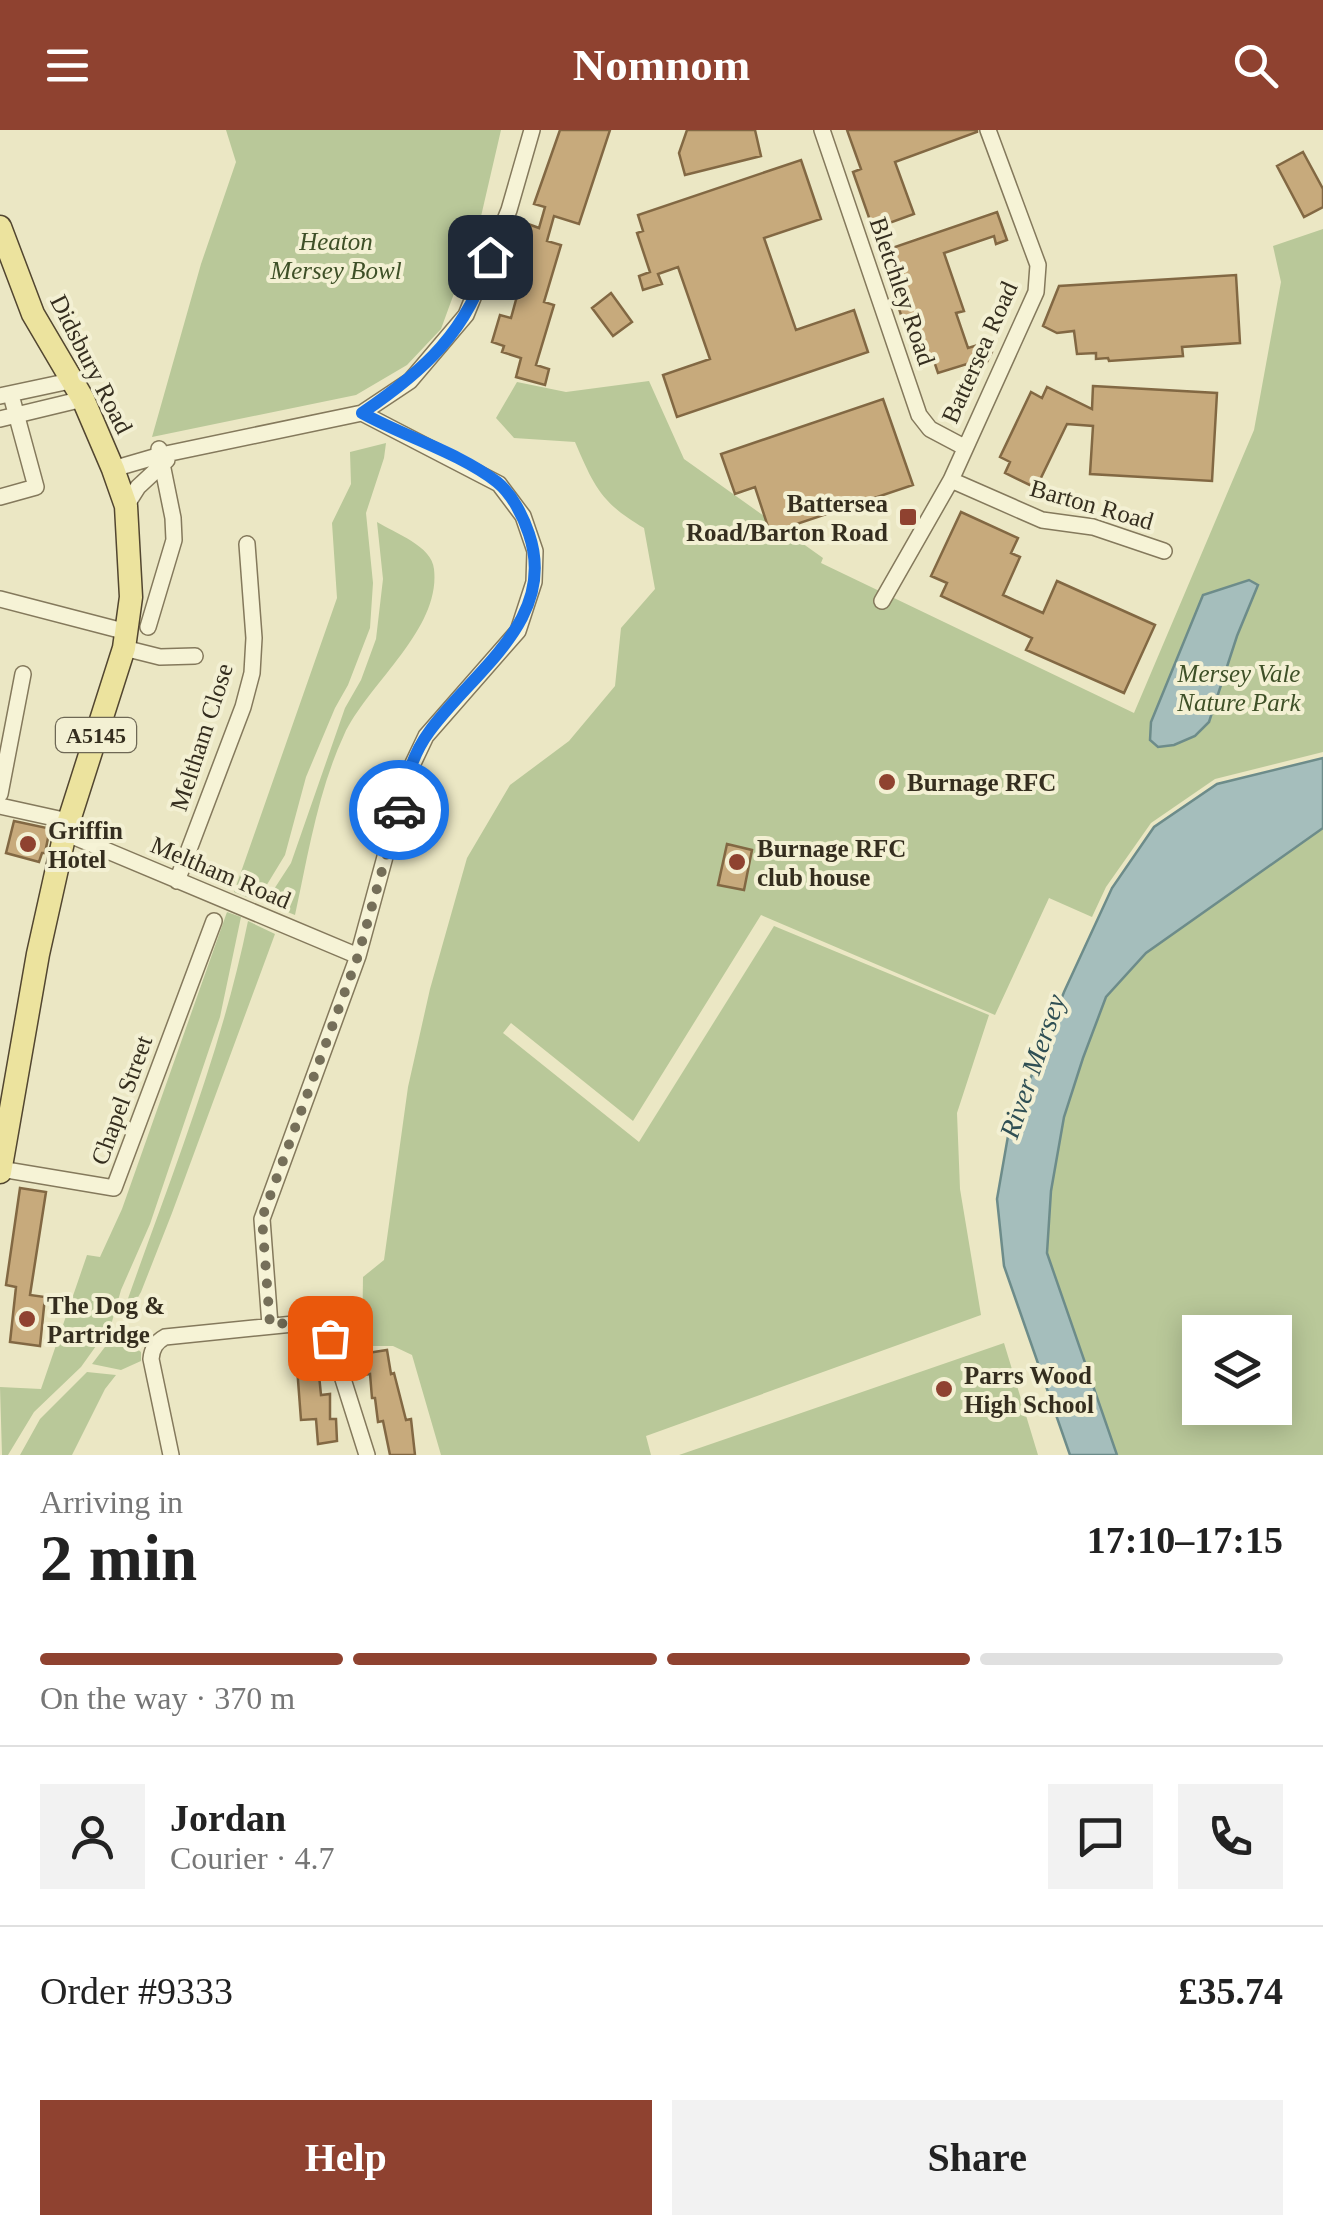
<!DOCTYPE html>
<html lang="en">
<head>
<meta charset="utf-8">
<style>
	:root { --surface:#fff; --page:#f2f2f2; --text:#222; --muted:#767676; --line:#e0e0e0; --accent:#8f4230 }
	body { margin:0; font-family:"Times New Roman",serif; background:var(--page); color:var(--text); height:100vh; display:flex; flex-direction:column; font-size:38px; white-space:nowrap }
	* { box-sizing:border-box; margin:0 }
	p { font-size:32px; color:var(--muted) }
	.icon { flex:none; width:55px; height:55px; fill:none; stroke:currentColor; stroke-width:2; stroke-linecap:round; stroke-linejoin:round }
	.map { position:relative; height:1325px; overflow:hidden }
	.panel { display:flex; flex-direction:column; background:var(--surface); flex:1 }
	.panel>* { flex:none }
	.fabs { position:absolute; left:1182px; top:1185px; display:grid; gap:20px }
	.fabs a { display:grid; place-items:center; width:110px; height:110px; border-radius:0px; background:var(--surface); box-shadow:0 5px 25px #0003; font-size:50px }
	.pin { position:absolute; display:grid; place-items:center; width:85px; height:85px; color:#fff; margin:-42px; border-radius:20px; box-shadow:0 5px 15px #0006 }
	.courier { position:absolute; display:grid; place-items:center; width:100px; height:100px; margin:-50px; border:8px solid #1a73e8; border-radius:50%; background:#fff; color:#222; box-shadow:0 2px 12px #0007 }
	.overview em { font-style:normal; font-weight:800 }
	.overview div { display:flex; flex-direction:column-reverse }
	.overview { display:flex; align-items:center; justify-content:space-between; height:170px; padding:0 40px }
	h1 { font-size:65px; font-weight:800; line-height:75px }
	.bar { display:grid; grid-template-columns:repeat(4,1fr); gap:15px 10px; align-content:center; height:120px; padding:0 40px }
	.bar i { height:12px; border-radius:8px; background:var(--line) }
	.bar .current { background:var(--accent) }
	.bar p { grid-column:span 4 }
	.line { display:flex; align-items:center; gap:25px; padding:0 40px; border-top:2px solid var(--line) }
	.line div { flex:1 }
	.round { display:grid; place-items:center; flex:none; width:105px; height:105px; border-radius:0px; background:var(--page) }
	.cta { display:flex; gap:20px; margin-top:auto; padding:20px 40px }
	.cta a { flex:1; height:115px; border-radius:0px; background:var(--accent); color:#fff; font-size:40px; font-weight:800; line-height:115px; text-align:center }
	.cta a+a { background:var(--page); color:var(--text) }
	header { display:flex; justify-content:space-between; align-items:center; height:130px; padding:0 40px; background:var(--accent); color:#fff; font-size:45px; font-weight:800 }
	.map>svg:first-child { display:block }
	.green { fill:#b9c899; fill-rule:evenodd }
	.water { fill:#a5bebc; stroke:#6d8c8a; stroke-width:2.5 }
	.building { fill:#c7aa7c; stroke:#826843; stroke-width:2.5 }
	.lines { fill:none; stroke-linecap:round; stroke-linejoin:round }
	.minor-casing { stroke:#84795c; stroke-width:18 }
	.primary-casing { stroke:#524630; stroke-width:25 }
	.minor { stroke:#f6f3d6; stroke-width:15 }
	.primary { stroke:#ece39e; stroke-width:22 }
	.done { stroke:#756f59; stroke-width:10; stroke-dasharray:0 18 }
	.route { stroke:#1a73e8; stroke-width:12 }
	.poi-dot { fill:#8f4230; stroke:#f3f0d3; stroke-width:4 }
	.labels { text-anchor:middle; stroke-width:8; stroke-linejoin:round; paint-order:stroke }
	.shield { fill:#f3f0d3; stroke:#6e6855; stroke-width:2.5 }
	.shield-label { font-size:22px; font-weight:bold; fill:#352e1f }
	.park-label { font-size:25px; font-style:italic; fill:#3e5027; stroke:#f3f0d3 }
	.street-label { font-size:25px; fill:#352e1f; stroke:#f3f0d3 }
	.poi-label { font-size:25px; font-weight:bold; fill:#352e1f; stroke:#f3f0d3; text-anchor:start }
	.water-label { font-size:28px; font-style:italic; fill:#2f4f54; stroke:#f3f0d3 }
</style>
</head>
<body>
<header><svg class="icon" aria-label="menu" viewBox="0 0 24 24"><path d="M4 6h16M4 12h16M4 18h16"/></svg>Nomnom<svg class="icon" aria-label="search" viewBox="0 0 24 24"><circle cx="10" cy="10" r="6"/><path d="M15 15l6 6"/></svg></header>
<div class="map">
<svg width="1323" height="1325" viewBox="0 0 1323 1325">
	<rect width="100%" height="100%" fill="#ebe7c4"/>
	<path class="green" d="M226,0h275l-22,95 -38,104 -34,36 -51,30 -204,42 49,-173 35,-102z
		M1323,99v523l-108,27 -64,44 -45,64 -14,30 -43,-19 -54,117 -234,-100 -128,206 -122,-98 -8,10 136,109 135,-216 215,89 -32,98 3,76 21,126 -335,121 5,19h-210l-29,-100 -19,-9h-31l1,-69 21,-17 24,-173 22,-98 37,-131 43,-73 59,-44 46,-55 6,-58 34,-39 -11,-61c-43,-25 -50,-42 -69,-86l-61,-4 -18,-20 21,-36 49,10 83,-11 35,78 139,99 -2,5 313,150 120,-283 27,-148 -8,-36z
		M386,313l-2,15 -18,55 7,70 -3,45 -22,57 -13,23 -29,69 -21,78 -28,46 -23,-9 103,-294 -5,-75 19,-39 -1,-32z
		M377,392c18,11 55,24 57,47 7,61 -66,114 -90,166 -26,56 -36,120 -49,180l-30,-12 26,-40 54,-155 16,-28 15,-41 7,-60z
		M1323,698v627h-206l-70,-202 4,-62 13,-74 19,-59 23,-61 40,-44zM1200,1202h75v76h-75z
		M227,782l14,5 -21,100 -70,207 -29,66 -10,35 -30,42 -47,45 -26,43h-6l-2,-68 41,2 46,-134 13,2 22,-48z
		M248,791l27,13 -103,279 -31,79 -17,29 1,-14c45,-128 96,-253 123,-386z
		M114,1205h5l22,17v9l-20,9 -29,-6z
		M1004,1213l34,112h-359z
		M87,1242l29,3 -11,14 -33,66h-52l20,-36z"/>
	<path class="water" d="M1249,450l9,5 -21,51 -28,86 -14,14 -21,9 -16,2 -8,-7 1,-18 52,-127z
		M1323,628v70l-177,125 -40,44 -23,61 -19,59 -13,74 -4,62 70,202h-47l-66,-189 -7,-67 11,-63 56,-144 48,-104 42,-61 63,-43z"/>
	<path class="building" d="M560,0h50l-31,94 -25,-8 -7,25 14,4 -17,57 10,3 -18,60 13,4 -4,16 -29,-8 5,-19 -19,-6 2,-6 -12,-4 8,-27 11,3 6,-22 -9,-3 20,-69 11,4 6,-21 -11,-3z
		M687,0h68l6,26 -76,19 -6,-22z
		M847,0h130v2l-82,30 19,52 -41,15 -20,-57 8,-3z
		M1303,22l20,37v18l-19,10 -27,-51z
		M801,30l20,59 -57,19 32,92 58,-20 14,42 -191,65 -14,-42 47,-16 -32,-92 -20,7 4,10 -19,6 -4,-14 11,-4 -13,-39 6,-2 -5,-16z
		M997,82l10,28 -11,4 -2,-8 -50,17 20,58 -8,2 12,35 20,-6 4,10 -8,16 -11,4 -3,-9 -32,10 -4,-12 -6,2 -13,-38 -10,3 -8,-26 9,-3 -14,-51z
		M1236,145l4,68 -58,4 1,9 -74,5 -1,-3 -12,1v-6l-19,1 -3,-23 -17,2 -14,-7 16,-40z
		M611,163l21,29 -19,14 -21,-28z
		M1093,256l124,7 -5,88 -122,-7 3,-48 -26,-2 -31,64 -31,-15 5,-11 -10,-5 31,-65 11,6 5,-11 45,22z
		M883,269l30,86 -143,48 -15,-46 -20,7 -14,-40z
		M961,382l57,26 -7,15 9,4 -17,38 40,18 14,-32 98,44 -31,68 -98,-43 6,-12 -91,-42 6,-13 -16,-7z
		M14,691l33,7 2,5 -4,20h-3l-3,9 -33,-9z
		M727,714l25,6 -8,40 -26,-5z
		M20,1058l26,4 -16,103 15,2 -5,49 -30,-4 6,-55 -10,-2z
		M387,1220l4,24 3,-1 12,47 5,-1 4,36h-25l-7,-34 -5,1 -3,-24h-3l-2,-24 -7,1 -2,-21z
		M318,1235l3,30 9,-1v25h6l1,22 -19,3 -2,-25 -15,1 -4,-53z"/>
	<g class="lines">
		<defs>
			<path id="minor" d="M822,0l97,285 11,14 34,18
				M0,266l70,-15
				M0,289l83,-20
				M113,339l48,-14 201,-42 48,-32 56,-66 43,-105 23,-80
				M951,350l91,40 51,7 71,24
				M0,367l36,-10 -25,-92
				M126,376l12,-19 29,-27
				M0,469l127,33
				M882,471l69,-121 85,-188 2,-27 -50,-135
				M148,497l26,-87 -1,-22 -14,-69
				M124,518l36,9 35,-1
				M0,664l23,-120
				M0,676l68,15
				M65,703l293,123
				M177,751l66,-174 9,-34 2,-35 -7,-94
				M0,1039l114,19 100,-267
				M270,1195l-8,-106 96,-263 49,-180 19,-40 92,-105 16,-49 1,-31 -12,-35 -24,-32 -137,-71
				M171,1325l-20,-96c1,-11 5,-17 14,-22l148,-15 11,5 6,11 37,117"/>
			<path id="primary" d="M0,97l33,87 50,85 30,70 13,37 5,91 -7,51 -59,185 -27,121 -38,218"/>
		</defs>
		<use href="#minor" class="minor-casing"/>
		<use href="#primary" class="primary-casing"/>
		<use href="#minor" class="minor"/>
		<use href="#primary" class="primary"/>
	</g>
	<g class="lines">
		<path class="done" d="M330,1208c-13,-24 -37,-15 -60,-13l-8,-107 96,-262 41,-146"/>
		<path class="route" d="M399,680c6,-27 13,-55 30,-78 44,-61 129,-112 100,-198 -6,-18 -17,-40 -32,-52 -39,-30 -92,-45 -135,-69 62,-42 106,-82 128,-156"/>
	</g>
	<g class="poi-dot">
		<rect x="898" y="377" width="20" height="20" rx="5"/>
		<circle cx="887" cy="652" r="10"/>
		<circle cx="28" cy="714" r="10"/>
		<circle cx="737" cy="732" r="10"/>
		<circle cx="27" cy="1189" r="10"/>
		<circle cx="944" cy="1259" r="10"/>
	</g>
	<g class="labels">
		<rect class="shield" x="56" y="588" width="80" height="34" rx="8"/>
		<g class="shield-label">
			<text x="96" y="613">A5145</text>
		</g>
		<g class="park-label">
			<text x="336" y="120">Heaton<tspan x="336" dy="29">Mersey Bowl</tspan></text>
			<text x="1239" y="552">Mersey Vale<tspan x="1239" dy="29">Nature Park</tspan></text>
		</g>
		<g class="street-label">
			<text transform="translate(903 161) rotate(71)" y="9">Bletchley Road</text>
			<text transform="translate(979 222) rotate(-66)" y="9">Battersea Road</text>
			<text transform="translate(92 234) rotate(63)" y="9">Didsbury Road</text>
			<text transform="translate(1092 374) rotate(16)" y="9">Barton Road</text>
			<text transform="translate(201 607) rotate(-72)" y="9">Meltham Close</text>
			<text transform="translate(221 742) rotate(23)" y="9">Meltham Road</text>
			<text transform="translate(121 970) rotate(-70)" y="9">Chapel Street</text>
		</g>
		<g class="poi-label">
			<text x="888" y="382" text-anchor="end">Battersea<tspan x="888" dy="29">Road/Barton Road</tspan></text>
			<text x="907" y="661">Burnage RFC</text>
			<text x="48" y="709">Griffin<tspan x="48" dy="29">Hotel</tspan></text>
			<text x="757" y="727">Burnage RFC<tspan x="757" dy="29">club house</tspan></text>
			<text x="47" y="1184">The Dog &amp;<tspan x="47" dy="29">Partridge</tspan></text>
			<text x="964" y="1254">Parrs Wood<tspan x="964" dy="29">High School</tspan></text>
		</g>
		<g class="water-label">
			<text transform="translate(1032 936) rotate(-71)" y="10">River Mersey</text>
		</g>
	</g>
</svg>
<div class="fabs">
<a><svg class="icon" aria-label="layers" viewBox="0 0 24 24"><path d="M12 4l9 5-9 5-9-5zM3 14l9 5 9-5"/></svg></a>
</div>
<div class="pin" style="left:330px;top:1208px;background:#ea580c"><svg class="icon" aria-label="bag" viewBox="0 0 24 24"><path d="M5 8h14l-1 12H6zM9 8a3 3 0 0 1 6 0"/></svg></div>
<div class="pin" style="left:490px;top:127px;background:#1f2937"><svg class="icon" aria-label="home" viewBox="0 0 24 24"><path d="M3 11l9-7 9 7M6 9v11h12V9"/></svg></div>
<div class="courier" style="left:399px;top:680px"><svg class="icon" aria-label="car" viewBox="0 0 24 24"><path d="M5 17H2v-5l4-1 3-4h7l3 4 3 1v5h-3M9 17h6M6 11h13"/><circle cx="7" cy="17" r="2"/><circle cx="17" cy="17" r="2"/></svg></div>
</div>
<section class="panel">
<div class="overview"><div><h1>2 min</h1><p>Arriving in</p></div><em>17:10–17:15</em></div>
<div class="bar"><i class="current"></i><i class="current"></i><i class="current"></i><i></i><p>On the way · 370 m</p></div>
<div class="line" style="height:180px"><a class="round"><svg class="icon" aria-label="person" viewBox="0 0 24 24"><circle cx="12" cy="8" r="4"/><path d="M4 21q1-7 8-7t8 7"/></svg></a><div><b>Jordan</b><p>Courier · 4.7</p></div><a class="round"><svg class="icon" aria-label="chat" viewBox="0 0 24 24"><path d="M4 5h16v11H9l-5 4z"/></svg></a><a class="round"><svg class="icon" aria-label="phone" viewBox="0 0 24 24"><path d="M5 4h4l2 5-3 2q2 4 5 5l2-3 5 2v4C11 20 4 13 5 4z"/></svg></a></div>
<div class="line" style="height:130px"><div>Order #9333</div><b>£35.74</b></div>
<div class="cta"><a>Help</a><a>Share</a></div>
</section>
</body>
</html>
